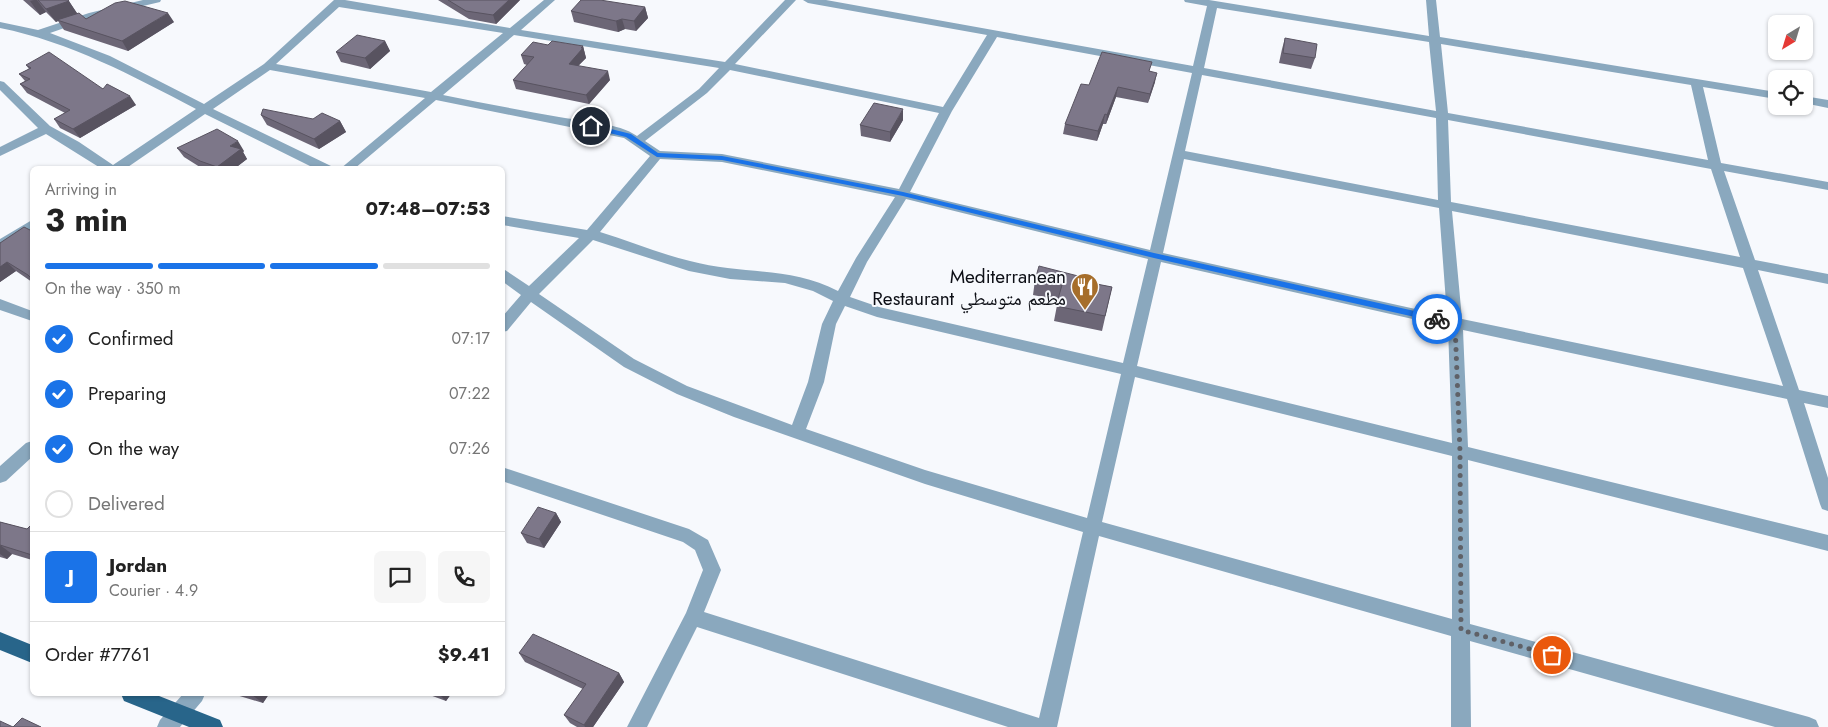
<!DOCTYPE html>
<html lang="en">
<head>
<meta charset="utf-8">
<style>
	:root { --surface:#fff; --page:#f6f6f6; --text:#222; --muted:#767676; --line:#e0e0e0; --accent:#1a73e8 }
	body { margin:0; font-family:Jost,"Noto Naskh Arabic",sans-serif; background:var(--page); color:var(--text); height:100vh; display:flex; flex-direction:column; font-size:19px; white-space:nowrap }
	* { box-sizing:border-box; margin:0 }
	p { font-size:16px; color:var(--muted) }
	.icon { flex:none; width:28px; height:28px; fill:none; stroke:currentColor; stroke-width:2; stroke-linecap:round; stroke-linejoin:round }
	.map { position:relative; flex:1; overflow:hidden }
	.drawer { position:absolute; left:30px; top:166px; width:475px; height:530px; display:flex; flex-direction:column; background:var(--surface); border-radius:8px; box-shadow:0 1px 4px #0004 }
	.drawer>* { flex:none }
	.needle { width:32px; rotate:218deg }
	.tools { position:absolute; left:1768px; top:15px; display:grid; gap:10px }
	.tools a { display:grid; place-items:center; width:45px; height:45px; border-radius:8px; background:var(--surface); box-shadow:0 1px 4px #0004; font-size:25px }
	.pin { position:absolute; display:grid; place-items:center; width:42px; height:42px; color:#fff; margin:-21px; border:2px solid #fff; border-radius:50%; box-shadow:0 1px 5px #0007 }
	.courier { position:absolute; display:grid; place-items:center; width:50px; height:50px; margin:-25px; border:4px solid #1a73e8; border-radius:50%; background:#fff; color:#222; box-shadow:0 1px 6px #0007 }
	.headline em { font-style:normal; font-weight:700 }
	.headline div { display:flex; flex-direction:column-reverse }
	.headline { display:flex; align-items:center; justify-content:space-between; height:85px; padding:0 15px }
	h1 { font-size:32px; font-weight:700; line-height:38px }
	.bar { display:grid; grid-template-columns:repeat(4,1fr); gap:8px 5px; align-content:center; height:60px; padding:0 15px }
	.bar i { height:6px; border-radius:4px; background:var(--line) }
	.bar .active { background:var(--accent) }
	.bar p { grid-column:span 4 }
	.line { display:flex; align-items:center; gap:12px; padding:0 15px; border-top:1px solid var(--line) }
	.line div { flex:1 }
	.round { display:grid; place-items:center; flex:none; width:52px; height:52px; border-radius:8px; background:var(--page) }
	ol { padding:0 15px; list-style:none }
	li { display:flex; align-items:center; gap:15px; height:55px }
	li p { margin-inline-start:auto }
	li .icon { padding:5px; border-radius:50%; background:var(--accent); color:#fff; stroke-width:4 }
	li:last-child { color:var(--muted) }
	li i { width:28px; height:28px; border:2px solid var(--line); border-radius:50% }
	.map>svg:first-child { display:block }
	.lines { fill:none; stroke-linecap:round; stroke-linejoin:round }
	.minor { fill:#8aa8be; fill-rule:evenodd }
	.major { fill:#28658a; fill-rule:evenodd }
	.wall { fill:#6c6676 }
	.shaded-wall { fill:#585360 }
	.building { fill:#7d7789; stroke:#585360 }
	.route { fill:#1a73e8 }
	.done { stroke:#5f6167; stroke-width:5; stroke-dasharray:0 9 }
	.labels { text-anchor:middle; stroke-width:4; stroke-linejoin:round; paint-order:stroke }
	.poi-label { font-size:19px; fill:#0d0f16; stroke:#f7f9fd; text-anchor:end }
</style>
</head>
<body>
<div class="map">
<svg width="1828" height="727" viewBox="0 0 1828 727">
	<rect width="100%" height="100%" fill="#f7f9fd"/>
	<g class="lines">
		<path class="minor" d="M143,0h18l-1,2 -64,15 -46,16 60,23 94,48 60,-40 70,-64h11l165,28 34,-28h11l-34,30 204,32 60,-62h11l-61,64 208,43 44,-72 -179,-32 -5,-3h23l367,66 14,-60 -22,-4 -1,-2h25l220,36 -3,-36h10l4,37 336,55v7l-73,-12 18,76 107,19v8l-104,-19 31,89 73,14v10l-70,-14 41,120 29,6v12l-24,-5 24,75v33l-6,-2 -2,-5 -33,-105 -324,-69 5,117 360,88v16l-360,-91 2,164 339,93 7,3 3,7h-44l-305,-86 1,86h-20v-91l-352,-100 -42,191h-49l-311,-100 -50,100h-20l59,-114 17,-43 -8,-20 -12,-8 -181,-61v-14l187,62 19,11 13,30 -17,42 335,106 44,-186 -158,-48 -191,-67 -57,-23 -53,-27 -93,-65 -24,29 -5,1v-15l19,-22 -19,-14v-13l27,18 50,-48 -77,-13v-9l85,14 63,-74 -26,-18 -188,-38 -82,69h-14l85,-71 -155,-28 -57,39 118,57 2,3h-17l-111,-55 -80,55h-23l-56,-35 -46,22v-9l38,-19 -38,-38v-9l4,1 46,44 29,16 34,23 83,-56c-63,-33 -126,-67 -196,-81v-6l38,8 51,-17zM339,7l164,26 -72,59 -155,-28zM1217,8l212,34 7,69 -232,-43zM514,35l205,33 -20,21 -62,47c-18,-13 -55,-15 -78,-19 -39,-7 -77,-14 -116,-22zM997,37l195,36 -42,177 -240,-58 42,-81zM1441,44l250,41 17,75 -260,-47zM730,70l209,43 -40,76 -177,-35 -62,-3 -15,-10 62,-48zM1202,75l234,43 2,82 -253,-49zM1448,120l263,49 29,88 -289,-55zM660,159l62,3 173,35 -39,61 -18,33c-48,-25 -96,-16 -148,-30 -30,-7 -60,-20 -90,-29zM1184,159l255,49 8,108 -284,-63zM906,199l242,60 -25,104 -244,-56 -29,-10 17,-35zM1452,211l291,57 40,118 -321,-67zM593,240l96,31 41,8 55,4 28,8 20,10 -11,23 -14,58 -16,43 -105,-39 -53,-27 -95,-65zM1161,262l287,65 4,116 -315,-77zM845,306l32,11 244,57 -34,144 -162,-48 -119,-41 18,-47 12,-58zM1135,377l317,79v163l-350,-97z
			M1804,96l24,4v8l-24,-5z
			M32,220v10l-32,20v-11z
			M0,299l32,12v10l-32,-11z
			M32,441v16l-26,24 -6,2v-17l26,-23z
			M183,694h22l-3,7 -22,26h-23l3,-7z"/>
		<path class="major" d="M0,632l32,13v18l-32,-13z
			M121,694h33l66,26 3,7h-34l-65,-26z"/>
	</g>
	<path class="wall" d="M23,0h45l9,13 9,6 88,3 -46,29 -64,-21 -6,-9 -2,1 -10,-10 -6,3z
		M438,0h82l-24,24 -27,-5z
		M645,7l3,11 -12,13 -11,-2 -7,3 -44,-10 -3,-11z
		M1285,38l30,20 -4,11 -32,-6 3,-14z
		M385,41l5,10 -20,18 -29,-7 -5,-10z
		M548,45l35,1 3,12 -8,8 32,14 -21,24 -73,-15 -3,-9 14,-15 -3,-1 -3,-9z
		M26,65l77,24 33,16 -56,33 -20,-10 -6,-9 11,-6 -38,-20 -7,-9 5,-3 -6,-7 10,-5z
		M1150,71l5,11 -7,21 -32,-6 -10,27h-3l-6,17 -34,-7 2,-10 24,-39z
		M261,115l79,6 6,11 -27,17 -52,-24z
		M903,120l-13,22 -29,-6 -1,-11z
		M177,148l67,3 -1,1 4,7 -13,10h-31l-19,-12z
		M32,231v51l-16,-11 -16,11v-39z
		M1035,280l46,1 31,6 -10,44 -48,-10 4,-21 -25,-5z
		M556,513l5,9 -17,26 -17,-5 -6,-10z
		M0,522l27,7 5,-5v36l-20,-6 -5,5 -7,-2z
		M519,653l100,20 5,9 -31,45h-16l-7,-4 -6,-8 19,-26 -58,-27z
		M233,694h36l-6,9z
		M427,694h24l-5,7z"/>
	<path class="shaded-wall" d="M34,0h3l9,12 -6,3 -10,-14z
		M509,0h11l-24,24 -3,-9z
		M69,1l9,14 -21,5 1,1 -2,1 -10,-13z
		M645,7l3,11 -12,13 -2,-10z
		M168,13l6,9 -46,29 -6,-10z
		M622,19l3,10 -7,3 -2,-11z
		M385,41l5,10 -20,18 -5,-11z
		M583,46l3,12 -15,15 -2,-9z
		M608,71l2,9 -21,24 -3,-9z
		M1157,73l-2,9 -7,21 2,-9z
		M1118,87l-2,10 -10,27 1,-9z
		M130,96l6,9 -56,33 -7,-9z
		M903,109v11l-13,22v-10z
		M1105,114l-2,10 -6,17 1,-10z
		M340,121l6,11 -27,17 -5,-10z
		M238,141l6,10 -1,1 4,7 -13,10h-16l-1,-2 13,-21z
		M7,262l9,9 -16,11v-15z
		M556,513l5,9 -17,26 -5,-9z
		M0,545l12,9 -5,5 -7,-5z
		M619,673l5,9 -31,45h-8l-1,-2z
		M253,694h16l-6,9 -11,-8z
		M439,694h12l-5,7z"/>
	<path class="building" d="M38,0h30l1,1 -23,8z
		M448,0h61l-16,15 -27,-4z
		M581,0h19l45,7 -11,14 -12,-2 -6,2 -45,-10z
		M125,1l43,12 -46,28 -65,-21 22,-7 7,6 29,-16z
		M357,35l28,6 -20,17 -29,-6z
		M1285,38l32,6 -2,14 -32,-5z
		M552,41l31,5 -2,2h2l-14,16 39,7 -22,24 -73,-15 21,-23 -13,-2 12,-13 15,3z
		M49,52l54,37 4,-5 23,12 -57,33 -19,-10 16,-9 -50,-26 10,-5 -11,-5 12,-6 -5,-3z
		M1102,52l50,10 -3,9 8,2 -7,21 -32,-7 -11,28 -2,-1 -7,17 -33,-7 16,-40 8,1z
		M874,103l29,6 -13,23 -30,-7z
		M263,109l50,10 9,-6 18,8 -26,18 -53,-24z
		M217,129l21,12 -8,5 11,3 -24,18 -17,-6 -23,-13z
		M24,227l8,4v48l-4,-4 -21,-13 -7,5v-24z
		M1039,266l43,11 -1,4 31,6 -7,29 -49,-10 6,-21 -27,-5z
		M538,507l18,6 -17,26 -18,-6z
		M0,522l27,7 5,-5v31l-32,-10z
		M533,634l86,39 -35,52 -20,-10 22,-31 -67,-31z
		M22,718l19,9h-41v-6l13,6z"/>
	<path class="route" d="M591,124l40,10 27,19 64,3 181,36 251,61 283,63 4,3 -4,3 -283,-64 -251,-62 -181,-36 -65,-3 -31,-20 -38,-9 -1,-2z"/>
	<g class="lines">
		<path class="done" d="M1437,319l18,4 5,129 1,178 91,25"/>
	</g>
	<defs>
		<symbol id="restaurant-pin" viewBox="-11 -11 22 30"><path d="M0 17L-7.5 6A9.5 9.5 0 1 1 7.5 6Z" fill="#a66e2b" stroke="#f7f9fd"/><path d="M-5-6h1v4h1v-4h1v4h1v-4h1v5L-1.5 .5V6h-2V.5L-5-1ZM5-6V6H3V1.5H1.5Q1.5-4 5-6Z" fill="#fff"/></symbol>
	</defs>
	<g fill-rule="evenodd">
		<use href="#restaurant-pin" x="1069" y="271" width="32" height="43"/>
	</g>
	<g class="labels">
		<g class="poi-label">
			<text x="1066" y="283">Mediterranean<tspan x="1066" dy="22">Restaurant مطعم متوسطي</tspan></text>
		</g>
	</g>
</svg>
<div class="tools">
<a><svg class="needle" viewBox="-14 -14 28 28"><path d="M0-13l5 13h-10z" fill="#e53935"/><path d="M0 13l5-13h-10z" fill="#767676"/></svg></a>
<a><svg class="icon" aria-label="locate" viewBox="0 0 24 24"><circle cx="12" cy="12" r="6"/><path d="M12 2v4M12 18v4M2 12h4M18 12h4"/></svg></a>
</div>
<div class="pin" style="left:1552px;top:655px;background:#ea580c"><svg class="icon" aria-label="bag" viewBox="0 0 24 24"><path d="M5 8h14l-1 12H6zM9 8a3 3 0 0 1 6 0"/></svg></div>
<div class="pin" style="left:591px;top:126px;background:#1f2937"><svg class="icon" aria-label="home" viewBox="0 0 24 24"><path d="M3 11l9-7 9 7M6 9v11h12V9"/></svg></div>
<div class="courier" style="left:1437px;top:319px"><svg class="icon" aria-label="bike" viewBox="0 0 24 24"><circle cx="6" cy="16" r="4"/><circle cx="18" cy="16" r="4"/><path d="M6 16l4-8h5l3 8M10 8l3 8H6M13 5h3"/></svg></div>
<section class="drawer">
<div class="headline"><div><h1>3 min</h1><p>Arriving in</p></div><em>07:48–07:53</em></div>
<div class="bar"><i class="active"></i><i class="active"></i><i class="active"></i><i></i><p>On the way · 350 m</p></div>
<ol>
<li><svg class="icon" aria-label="check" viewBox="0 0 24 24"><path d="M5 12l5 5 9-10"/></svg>Confirmed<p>07:17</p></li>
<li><svg class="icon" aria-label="check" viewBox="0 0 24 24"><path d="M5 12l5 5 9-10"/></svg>Preparing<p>07:22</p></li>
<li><svg class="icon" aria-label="check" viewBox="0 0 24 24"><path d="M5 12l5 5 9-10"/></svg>On the way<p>07:26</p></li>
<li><i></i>Delivered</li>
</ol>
<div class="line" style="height:90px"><b class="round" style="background:var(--accent);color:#fff">J</b><div><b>Jordan</b><p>Courier · 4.9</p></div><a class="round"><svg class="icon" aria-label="chat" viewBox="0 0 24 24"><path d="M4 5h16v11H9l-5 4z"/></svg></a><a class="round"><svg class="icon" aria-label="phone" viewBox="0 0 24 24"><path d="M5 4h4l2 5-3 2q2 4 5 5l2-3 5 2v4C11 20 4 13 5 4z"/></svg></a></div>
<div class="line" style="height:65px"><div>Order #7761</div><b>$9.41</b></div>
</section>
</div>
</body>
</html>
